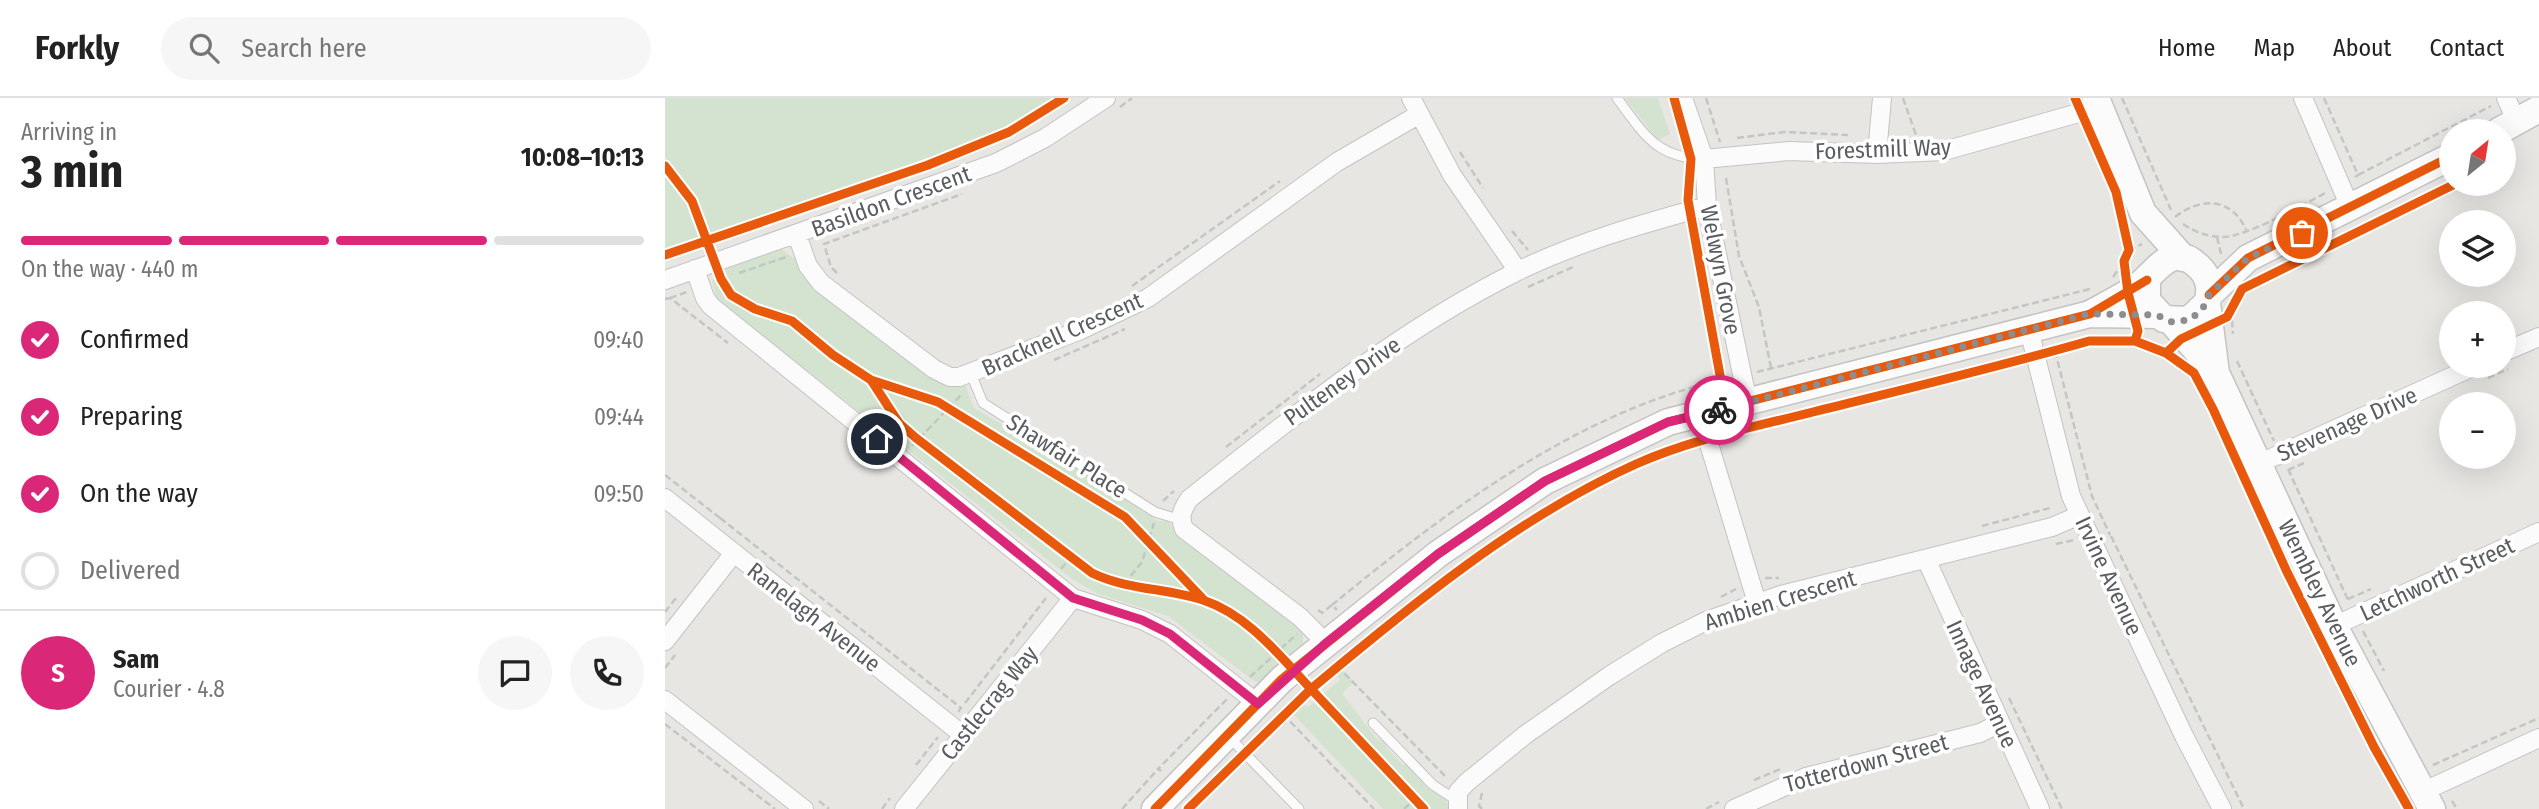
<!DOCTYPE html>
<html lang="en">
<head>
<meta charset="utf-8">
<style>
	:root { --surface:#fff; --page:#f6f6f6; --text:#222; --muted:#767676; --line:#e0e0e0; --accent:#db2777 }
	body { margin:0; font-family:"Fira Sans Condensed",sans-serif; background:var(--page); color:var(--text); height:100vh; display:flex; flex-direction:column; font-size:26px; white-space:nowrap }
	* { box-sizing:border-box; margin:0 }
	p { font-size:23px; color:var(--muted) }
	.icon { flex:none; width:38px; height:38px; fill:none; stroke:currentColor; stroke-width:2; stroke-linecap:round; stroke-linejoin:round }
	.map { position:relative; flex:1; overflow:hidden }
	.details { display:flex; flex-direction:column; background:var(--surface); width:665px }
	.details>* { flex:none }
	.needle { width:46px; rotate:30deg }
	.tools { position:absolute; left:1774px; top:21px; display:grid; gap:14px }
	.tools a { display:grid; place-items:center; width:77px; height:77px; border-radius:50%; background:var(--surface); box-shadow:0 7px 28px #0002; font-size:35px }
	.pin { position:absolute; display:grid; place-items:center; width:60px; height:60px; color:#fff; margin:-30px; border:4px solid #fff; border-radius:50%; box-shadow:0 2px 7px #0007 }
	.courier { position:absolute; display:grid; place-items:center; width:70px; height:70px; margin:-35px; border:5px solid #db2777; border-radius:50%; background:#fff; color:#222; box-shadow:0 2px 9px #0007 }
	.headline em { font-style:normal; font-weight:700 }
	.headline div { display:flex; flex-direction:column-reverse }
	.headline { display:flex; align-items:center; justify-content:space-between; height:119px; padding:0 21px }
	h1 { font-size:46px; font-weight:700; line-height:52px }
	.bar { display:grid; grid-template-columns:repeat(4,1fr); gap:10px 7px; align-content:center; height:84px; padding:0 21px }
	.bar i { height:9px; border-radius:5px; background:var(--line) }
	.bar .active { background:var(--accent) }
	.bar p { grid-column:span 4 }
	.line { display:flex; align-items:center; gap:18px; padding:0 21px; border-top:2px solid var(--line) }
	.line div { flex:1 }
	.round { display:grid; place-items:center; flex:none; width:74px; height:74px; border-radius:37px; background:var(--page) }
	ol { padding:0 21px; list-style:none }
	li { display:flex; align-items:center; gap:21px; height:77px }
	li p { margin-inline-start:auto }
	li .icon { padding:7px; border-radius:50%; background:var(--accent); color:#fff; stroke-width:4 }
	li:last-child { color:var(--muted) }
	li i { width:38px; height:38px; border:4px solid var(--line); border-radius:50% }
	header { display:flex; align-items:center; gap:42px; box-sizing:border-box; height:98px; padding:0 35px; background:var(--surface); border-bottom:2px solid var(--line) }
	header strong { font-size:33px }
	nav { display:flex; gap:38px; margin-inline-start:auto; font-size:24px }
	.search { width:490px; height:63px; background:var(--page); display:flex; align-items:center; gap:18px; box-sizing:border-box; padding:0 24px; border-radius:38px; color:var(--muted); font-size:26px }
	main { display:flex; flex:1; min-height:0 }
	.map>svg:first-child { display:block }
	.green { fill:#d4e3cf }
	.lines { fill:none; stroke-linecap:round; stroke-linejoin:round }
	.lane-casing { stroke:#c4c3c4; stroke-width:11 }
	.street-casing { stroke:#c4c3c4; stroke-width:20 }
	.secondary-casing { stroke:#c3c3c4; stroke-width:29 }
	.path { stroke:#c2c7c4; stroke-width:2.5; stroke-dasharray:7 3.5; stroke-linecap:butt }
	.lane { stroke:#fcfbfb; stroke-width:9 }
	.street { stroke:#fcfbfb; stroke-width:18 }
	.secondary { stroke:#fcfbfb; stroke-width:26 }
	.cycleway-casing { stroke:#fff; stroke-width:13 }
	.cycleway { stroke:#e8590c; stroke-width:9 }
	.done { stroke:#8b8d8e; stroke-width:7; stroke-dasharray:0 12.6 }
	.route { stroke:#db2777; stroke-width:9 }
	.labels { text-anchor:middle; stroke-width:7; stroke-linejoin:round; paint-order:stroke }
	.street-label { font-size:23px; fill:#595d60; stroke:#fff }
</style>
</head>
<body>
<header>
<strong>Forkly</strong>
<div class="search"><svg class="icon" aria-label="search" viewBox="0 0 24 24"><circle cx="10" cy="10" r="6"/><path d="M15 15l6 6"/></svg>Search here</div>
<nav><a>Home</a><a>Map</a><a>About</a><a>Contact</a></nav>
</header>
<main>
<section class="details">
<div class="headline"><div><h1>3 min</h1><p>Arriving in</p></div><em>10:08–10:13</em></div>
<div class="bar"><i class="active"></i><i class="active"></i><i class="active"></i><i></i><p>On the way · 440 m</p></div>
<ol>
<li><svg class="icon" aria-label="check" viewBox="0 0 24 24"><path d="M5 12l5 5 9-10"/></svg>Confirmed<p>09:40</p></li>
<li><svg class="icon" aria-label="check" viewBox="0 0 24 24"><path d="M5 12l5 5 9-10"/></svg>Preparing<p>09:44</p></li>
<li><svg class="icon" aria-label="check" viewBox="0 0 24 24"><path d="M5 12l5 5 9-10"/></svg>On the way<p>09:50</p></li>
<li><i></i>Delivered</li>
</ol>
<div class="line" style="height:126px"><b class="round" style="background:var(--accent);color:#fff">S</b><div><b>Sam</b><p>Courier · 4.8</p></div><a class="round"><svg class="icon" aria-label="chat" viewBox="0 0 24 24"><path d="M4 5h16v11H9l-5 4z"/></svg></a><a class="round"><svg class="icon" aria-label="phone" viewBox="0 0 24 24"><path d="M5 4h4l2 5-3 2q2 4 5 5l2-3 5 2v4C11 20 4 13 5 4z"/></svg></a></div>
</section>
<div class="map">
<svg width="1874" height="711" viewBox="0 0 1874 711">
	<rect width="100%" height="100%" fill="#e8e6e3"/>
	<path class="green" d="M0,0h390l-50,30 -38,16 -302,107z
		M960,0h33l12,36 -12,6z
		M116,151l184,135 9,24 125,73 59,40h10l10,11 117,89 8,12v12l-41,37 -8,-1 -86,-65 -70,-22 -26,-15 -355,-279 -5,-18 5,-10z
		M675,570l14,14 -12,11 34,45 11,5v5l16,17h5l37,33 5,11h-67l-92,-97 10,-10 7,5 32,-27 -4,-7z"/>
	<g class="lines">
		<defs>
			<path id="lane" d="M952,0c26,35 39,60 87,61
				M306,276l12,29 172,109 26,8
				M708,625l60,62 23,15
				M563,638l71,73"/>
			<path id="street" d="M746,0l41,77 66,96
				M1018,0l21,61 3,47 41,197
				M1638,0l48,111
				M1841,0l11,24
				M1212,56l5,-56
				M1039,61l85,-8 88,3 67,-3 138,-39 16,-7
				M132,137l11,31 13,17 113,86 16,8h9l122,-47 67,-32 189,-136 81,-47
				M30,171l10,29 6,8 362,292 69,22 28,14 88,70
				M0,182l331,-117 49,-25 61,-40
				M1364,232l42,166 113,240 38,73
				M1839,254l35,-15
				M1035,316l57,189
				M1593,366l217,-98
				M0,400l298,237
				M1261,461l114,250
				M1669,528l205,-94
				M0,543l69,-88
				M661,545l-26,-26 -116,-88c-5,-13 -2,-19 5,-30 105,-83 207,-167 327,-227 61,-30 126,-48 191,-66
				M0,602l139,109
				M1757,694l117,-54
				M239,711l169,-211
				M793,711v-17l8,-9 59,-48 84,-59 53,-33 44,-22 75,-26 271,-68 28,-12
				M1069,711l72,-32 174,-44 20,-10"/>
			<path id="secondary" d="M1431,0l47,115 40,45
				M1834,33l40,-22
				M1544,197l39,-37 204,-102
				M1542,205l9,70
				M1425,216l67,1
				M1507,224l44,51 118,253 98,183
				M490,711l127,-130 156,-125 107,-73 123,-59 422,-108c16,-9 32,-17 47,-27 19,-14 35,-48 63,-19 10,10 11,23 7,35l-18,17 -25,-1 -17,-18v-21"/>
		</defs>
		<use href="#lane" class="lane-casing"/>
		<use href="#street" class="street-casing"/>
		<use href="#secondary" class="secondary-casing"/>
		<path class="path" d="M1041,0l14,44
			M1238,0l13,37
			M1457,0l49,112
			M1659,0l34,77 -3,2
			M455,9l12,-9
			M1072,40l47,-6 64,3
			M795,54l23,36
			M1693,77l133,-69
			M1061,80l13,78 20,51 12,61
			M1510,119c25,-20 57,-20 71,13
			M1518,126c12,8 25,13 40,13 23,0 82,-33 104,-45
			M847,133l16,19
			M1552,139l4,17
			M1464,152l13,-6
			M74,175l50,-17
			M172,175l-6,-6 -7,-23 138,-50
			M1448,179l11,-16
			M467,188l148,-105
			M863,189l45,-20
			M5,200l17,-6
			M0,201l5,-1 58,45
			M1566,212l2,24
			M1390,253l37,145 18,39
			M389,262l71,-31
			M1572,263l37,80
			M1092,274l333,-83
			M1823,280l20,-9
			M247,348l51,-53
			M561,349l94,-73
			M1623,371l61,133
			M1623,372l16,-7
			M0,377l55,43
			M498,403l11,-10
			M55,420l241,190 -3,4
			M1317,428l68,-18
			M1446,438l133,273
			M1391,446l18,-4
			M396,471l10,-12
			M1100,480h14
			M459,486l18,-22 12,-39
			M1056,499l15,-8
			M1683,501l23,-10
			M667,507c113,-93 248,-195 394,-226
			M653,512l4,3 10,-8 5,5
			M0,514l11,-14
			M1698,533l21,40
			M672,568l110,112
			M0,570l10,-13
			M585,579l47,-43
			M1344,600l53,111
			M300,605l81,-105
			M618,616l91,95
			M0,626l110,85
			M251,667l22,-28
			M1768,667l106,-47
			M496,673l-3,-2 69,-70
			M1089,682l29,-12
			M154,703l10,8
			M1787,703l5,8
			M753,705l8,-7
			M526,707l4,4
			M217,711l8,-11
			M457,711l36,-40
			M739,711l11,-10
			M817,711l-3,-3 3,-13
			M1041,711l13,-7"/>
		<use href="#lane" class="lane"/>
		<use href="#street" class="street"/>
		<use href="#secondary" class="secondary"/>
		<defs>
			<path id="cycleway" d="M1009,0l17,61 -3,41 40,219
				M1410,0l41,94 13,58 -5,11 4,32 10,38 -3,10 31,12 15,-14 46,-22 15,-28 213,-105
				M0,68l27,35 29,78 10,16 24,14 37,12 41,34 38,25 28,43 17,15 176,135c35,17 74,15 111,27 45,15 76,55 108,89 99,-83 207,-172 325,-225 56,-25 118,-37 177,-52 92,-23 185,-45 276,-71h46
				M0,157l263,-90 81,-33 55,-34
				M1544,197l39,-37 204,-102
				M1501,255l28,20 19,36 74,163 87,175 35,62
				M206,282l67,22 187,115 79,83
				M490,711l127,-130 156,-125 107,-73 123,-59 422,-108 57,-34
				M523,711l123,-120 113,120"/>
		</defs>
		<use href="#cycleway" class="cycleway-casing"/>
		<use href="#cycleway" class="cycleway"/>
	</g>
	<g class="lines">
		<path class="done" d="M1054,312l370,-96 68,1 15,7 17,-2 13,-10 7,-15 39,-37 54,-25"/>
		<path class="route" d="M212,341l196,159 69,22 28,14 88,70 68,-61 112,-89 107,-73 123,-59 51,-12"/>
	</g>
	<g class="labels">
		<g class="street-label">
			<text transform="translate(1218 51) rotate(-2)" y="8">Forestmill Way</text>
			<text transform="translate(226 103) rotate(-20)" y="8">Basildon Crescent</text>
			<text transform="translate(1056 172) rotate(79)" y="8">Welwyn Grove</text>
			<text transform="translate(397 236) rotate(-24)" y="8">Bracknell Crescent</text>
			<text transform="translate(677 283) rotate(-35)" y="8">Pulteney Drive</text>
			<text transform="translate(1682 326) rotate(-24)" y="8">Stevenage Drive</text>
			<text transform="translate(402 358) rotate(32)" y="8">Shawfair Place</text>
			<text transform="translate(1444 478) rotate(65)" y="8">Irvine Avenue</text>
			<text transform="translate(1772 481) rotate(-25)" y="8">Letchworth Street</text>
			<text transform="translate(1655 495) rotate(64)" y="8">Wembley Avenue</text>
			<text transform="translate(1115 502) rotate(-17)" y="8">Ambien Crescent</text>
			<text transform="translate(149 519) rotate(38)" y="8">Ranelagh Avenue</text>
			<text transform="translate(1317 586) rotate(65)" y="8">Innage Avenue</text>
			<text transform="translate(324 605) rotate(-51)" y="8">Castlecrag Way</text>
			<text transform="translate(1201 665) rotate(-15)" y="8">Totterdown Street</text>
		</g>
	</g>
</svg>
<div class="tools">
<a><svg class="needle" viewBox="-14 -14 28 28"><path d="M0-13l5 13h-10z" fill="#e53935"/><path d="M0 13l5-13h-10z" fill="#767676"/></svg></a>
<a><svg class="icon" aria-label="layers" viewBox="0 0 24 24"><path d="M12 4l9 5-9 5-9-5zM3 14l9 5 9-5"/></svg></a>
<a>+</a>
<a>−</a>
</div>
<div class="pin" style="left:1637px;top:135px;background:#ea580c"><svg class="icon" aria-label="bag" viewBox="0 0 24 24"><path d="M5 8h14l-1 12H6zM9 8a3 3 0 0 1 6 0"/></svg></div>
<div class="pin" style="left:212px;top:341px;background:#1f2937"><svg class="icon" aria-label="home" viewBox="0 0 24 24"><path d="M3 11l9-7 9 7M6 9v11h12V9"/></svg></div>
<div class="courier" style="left:1054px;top:312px"><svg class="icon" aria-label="bike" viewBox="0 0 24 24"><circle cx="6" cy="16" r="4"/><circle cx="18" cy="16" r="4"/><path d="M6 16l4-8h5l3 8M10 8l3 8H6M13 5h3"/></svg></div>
</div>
</main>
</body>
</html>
